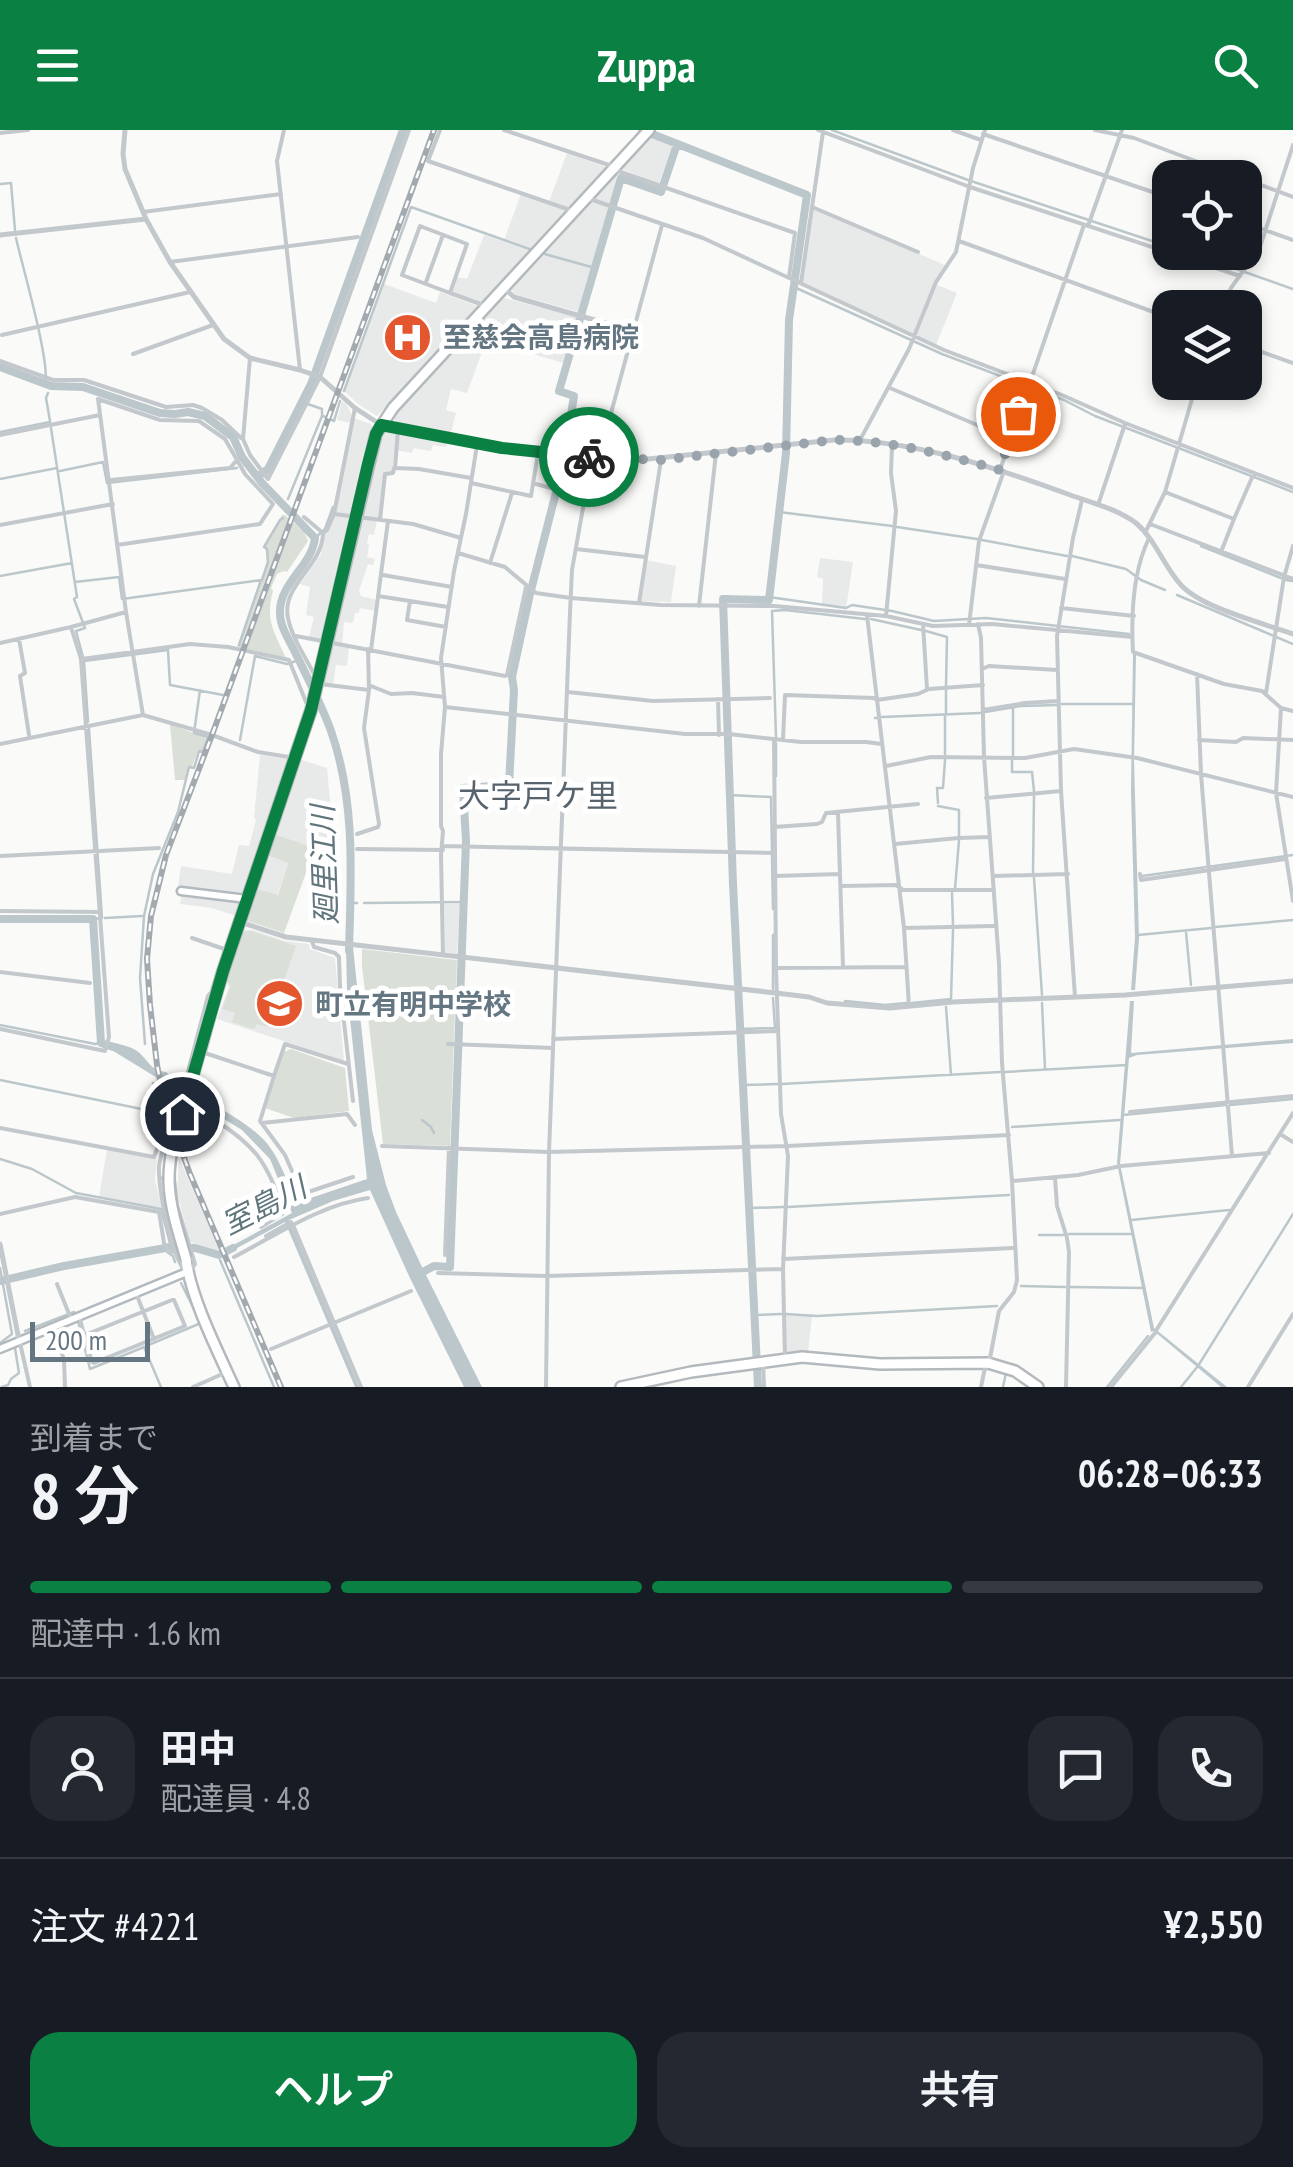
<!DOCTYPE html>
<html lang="ja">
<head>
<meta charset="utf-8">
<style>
	:root { --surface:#171b24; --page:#242831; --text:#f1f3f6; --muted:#9ea1a6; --line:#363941; --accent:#0b8043 }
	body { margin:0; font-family:"PT Sans Narrow","Noto Sans JP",sans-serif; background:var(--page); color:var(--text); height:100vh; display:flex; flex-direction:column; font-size:38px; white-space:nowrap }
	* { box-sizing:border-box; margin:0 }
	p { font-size:32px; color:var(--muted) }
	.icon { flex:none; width:55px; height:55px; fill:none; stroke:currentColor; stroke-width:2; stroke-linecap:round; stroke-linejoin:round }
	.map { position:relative; height:1257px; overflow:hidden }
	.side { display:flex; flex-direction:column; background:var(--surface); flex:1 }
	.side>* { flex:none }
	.controls { position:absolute; left:1152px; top:30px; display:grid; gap:20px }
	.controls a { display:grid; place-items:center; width:110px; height:110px; border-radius:20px; background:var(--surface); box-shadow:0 5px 15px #0003; font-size:50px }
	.scale { position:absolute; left:30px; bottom:25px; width:120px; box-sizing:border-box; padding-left:10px; border:5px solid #657683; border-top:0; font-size:28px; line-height:35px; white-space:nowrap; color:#657683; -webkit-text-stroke:8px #fff; paint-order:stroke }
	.pin { position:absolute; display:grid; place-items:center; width:85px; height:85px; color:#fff; margin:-42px; border:5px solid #fff; border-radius:50%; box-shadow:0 2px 10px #0007 }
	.courier { position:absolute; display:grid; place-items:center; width:100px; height:100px; margin:-50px; border:8px solid #0b8043; border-radius:50%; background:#fff; color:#222; box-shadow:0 2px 12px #0007 }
	.headline em { font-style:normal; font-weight:600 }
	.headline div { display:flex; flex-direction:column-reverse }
	.headline { display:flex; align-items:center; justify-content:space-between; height:170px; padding:0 30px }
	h1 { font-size:65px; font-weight:600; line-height:75px }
	.bar { display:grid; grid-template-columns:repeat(4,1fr); gap:15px 10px; align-content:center; height:120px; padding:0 30px }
	.bar i { height:12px; border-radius:8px; background:var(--line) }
	.bar .current { background:var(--accent) }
	.bar p { grid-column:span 4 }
	.line { display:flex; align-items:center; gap:25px; padding:0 30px; border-top:2px solid var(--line) }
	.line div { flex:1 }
	.round { display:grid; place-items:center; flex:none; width:105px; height:105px; border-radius:30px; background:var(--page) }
	.action { display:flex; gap:20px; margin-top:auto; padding:20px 30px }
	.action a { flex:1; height:115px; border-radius:30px; background:var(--accent); color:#fff; font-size:40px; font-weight:600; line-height:115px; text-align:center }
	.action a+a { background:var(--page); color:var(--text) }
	header { display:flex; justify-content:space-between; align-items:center; height:130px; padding:0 30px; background:var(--accent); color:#fff; font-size:45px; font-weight:600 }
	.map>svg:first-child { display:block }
	.built { fill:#e8e9e9 }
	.green { fill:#dadfd7 }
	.water { fill:#bbc7cb }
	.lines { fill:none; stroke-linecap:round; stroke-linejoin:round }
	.stream { stroke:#bbc7cb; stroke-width:2.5 }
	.river { stroke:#bbc7cb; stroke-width:8 }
	.secondary-casing { stroke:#b3babf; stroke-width:11 }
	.trunk-casing { stroke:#b4b9bd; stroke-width:14 }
	.minor { stroke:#c3c8cc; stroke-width:4 }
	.tertiary { stroke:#c3c8cc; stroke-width:5 }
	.secondary { stroke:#fff; stroke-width:6 }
	.trunk { stroke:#fff; stroke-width:9 }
	.rail-casing { stroke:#a2aab0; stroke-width:6 }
	.rail { stroke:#fff; stroke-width:2.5; stroke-dasharray:8; stroke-linecap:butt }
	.trunk-bridge-casing { stroke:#b4b9bd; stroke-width:14; stroke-linecap:butt }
	.trunk-bridge { stroke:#fff; stroke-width:9 }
	.done { stroke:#99a4ac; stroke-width:10; stroke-dasharray:0 18 }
	.route { stroke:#0b8043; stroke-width:12 }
	.labels { text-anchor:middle; stroke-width:10; stroke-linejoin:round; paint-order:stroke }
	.poi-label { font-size:28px; font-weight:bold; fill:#657683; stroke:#fff; text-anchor:start }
	.water-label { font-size:30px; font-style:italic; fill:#60757c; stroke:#fff }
	.quarter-label { font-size:32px; fill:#57646e; stroke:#fff }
</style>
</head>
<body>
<header><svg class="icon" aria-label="menu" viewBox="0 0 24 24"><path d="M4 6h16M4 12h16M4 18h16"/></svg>Zuppa<svg class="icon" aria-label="search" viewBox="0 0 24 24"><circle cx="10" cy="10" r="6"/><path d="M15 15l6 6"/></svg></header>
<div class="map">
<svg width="1293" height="1257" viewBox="0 0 1293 1257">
	<rect width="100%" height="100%" fill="#fafaf8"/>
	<path class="built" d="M648,6l24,10 -13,38 -40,-16z
		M567,23l42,15 -40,41 -20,-7z
		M615,43l3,1 -39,138 -64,-18 -3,-4 18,-24z
		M521,64l47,17 -36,39 -28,-10z
		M813,78l134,58 -12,16 -22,53 -111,-53z
		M484,105l47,16 -50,51 -29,-10 5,-15 10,2z
		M384,154l52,19 4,-11 40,15 -103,109 -19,-12 -13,-12z
		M937,155l20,8 -21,52 -20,-8z
		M504,168l73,19 -13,46 -78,-22 -19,52 -16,-4 -5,21 10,3 -6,23 -50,-10 -5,-4v-8l4,-8 28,-26 3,-8 52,-56z
		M342,271l5,4 6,13 18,6 2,4 -49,212 -15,-3 5,-20 -8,-2 4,-28 -10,-3 21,-30 3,-22 13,-36 13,-73 -13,-3z
		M388,301l59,11 -1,5 -13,-2 -2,6 -17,-3 -2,5 -17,-3 -3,22 -8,2 -4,45 -3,1 -3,15 -5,-1 -2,10 2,1 -2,12 8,2 -2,6 -5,-1 -9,27 2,5 16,4 -2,11 -15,-3 -1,5h-4l-2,10 -9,-1 -2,23 7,2 -2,19 -11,-1 -3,20 -12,-2 59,-247z
		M820,428l33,4 -7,47 -24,-3 1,-27 -6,-2z
		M646,430l30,6 -5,36 -31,-1z
		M260,625l32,4 -48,136 -66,-8 3,-21 51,8 7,-29 10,1 7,-26 -2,-2z
		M299,629l28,9 8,87 -61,-21z
		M267,725l21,8 -11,33 -21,-7z
		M182,763l58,8v4l-4,11 -24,-8 -32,-4z
		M444,774h16l-3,50 -12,-2z
		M242,800h11l32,11 24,3 1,5 25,9 9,103 -127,-42 12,-32 -4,-6z
		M107,1020l50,9 -2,21 7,28 -63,-11z
		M179,1028l40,92 -4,1 -25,-9 -13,-49z
		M785,1185l27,1 -4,37 -22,2z"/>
	<path class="green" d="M282,385h3l19,17 4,9 -21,31 -3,-1 -7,3 -6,14 2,3c-8,29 1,41 13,67l-49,-11 30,-84 -1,-14 -3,-2z
		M170,594l36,14 -3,13 -5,-1 -6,17 -4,-1 -3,14h-10z
		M274,704l41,14 -31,85 -39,-13 11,-31 22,6 10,-32 -21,-8z
		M251,801l45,15 -28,81 -11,-3 -3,5 -22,-7 3,-9 -13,-4 9,-24 -5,-5 16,-48z
		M362,819l95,11 -7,186 -67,-2 -21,-178z
		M291,919l54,19 4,43 -55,7 -29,-10 19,-56z"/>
	<path class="water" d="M1133,524l3,1 -2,106 5,177 -4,52h-4l4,-52 -4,-145z
		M346,817h7l19,183 14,55 10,27 27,57 59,118h-18l-55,-111 -39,-86 -37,11 -44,19 70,167h-4l-70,-165 -57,31 -2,-4 66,-36 -22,-54 -28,-29 -132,-81v-7c9,2 20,4 27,9 13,10 11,18 29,21 28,28 70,39 98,68 17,18 21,42 35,62l68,-23 -20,-189z
		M1130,871h4l-3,52 162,-14v4l-156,12 -8,3 -9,106 34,164 73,59h-6l-67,-56 -3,1 -34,-169z"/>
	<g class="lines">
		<path class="stream" d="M832,0l136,50 202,67
			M0,54l11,-1 4,47
			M16,108c6,27 35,126 29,146
			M1188,122l105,37
			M541,123l54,15
			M794,157l148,67 122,46 31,16 198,76
			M50,258l1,-2
			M344,261l67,-184 121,43
			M48,263l-2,5 4,23
			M323,286l11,5 6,-20
			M51,298l26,169 -3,2 11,29 -9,3 8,30 4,61
			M0,302l50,-10
			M244,335l2,-2
			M60,341l43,-9 4,21 130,-15
			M0,349l57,-11
			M288,369l34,-83v-7l-20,-7
			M779,382l113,14
			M897,397l80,12
			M315,408l10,-9 8,-22
			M982,410l85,16
			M1201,416l80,32
			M1072,426l54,13 15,11 24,10
			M0,446l72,-13
			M1286,450l7,1
			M75,452l44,-5 3,22 140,-19 6,-18 -1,-13 -3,-2 16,-27 3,-2
			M1177,465l116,49
			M769,467l77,11 6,-3 40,6 42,10 52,-3 143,16
			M769,470l1,3
			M871,489l50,11
			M926,501l21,6 -1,49
			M239,515l22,-65
			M84,531l84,-11 2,35 53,10
			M946,559v24
			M1062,574h71
			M1013,578v47
			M985,582l36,-6 36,-1
			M945,586v38
			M882,587l98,-4
			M875,588h2
			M89,599l13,189 -9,1
			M776,607l-4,-126 13,-1 80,9
			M240,610l15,-84 32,8 12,-4
			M1012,630v12h20l2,19
			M776,646v-33
			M729,665l42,2 1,54
			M938,673l-1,-15h6l2,-28
			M938,676l21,4v26
			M772,726l1,53
			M1033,743l1,-77
			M1142,746l151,-21
			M1034,748l8,117
			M955,759l4,-49
			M952,763l1,32
			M352,773h5
			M364,773l100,-1
			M105,788l37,-2
			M1215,797l78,-7
			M1186,802l5,53
			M773,805v54
			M1138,805l73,-7
			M845,871l40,4 21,-2
			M912,873l39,-4 2,-69
			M1042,873l3,66
			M946,877l5,68
			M0,895l95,19 6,-1
			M740,899l35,-1 -2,-30
			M145,914l-5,-66 4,-62 9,-42 25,-62 11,-45 5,1 5,-17 4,1 5,-15 -14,-4 6,-43
			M1005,942l122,-7
			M0,950l161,33 -4,-16 2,-1
			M153,953l4,14
			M782,954l218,-12
			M743,955l35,-1
			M166,965l3,-3
			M1230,975l63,-6
			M1123,985l103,-10
			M422,990l9,7 3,6
			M1012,997l108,-7
			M0,1029l32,10 44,24 85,16 10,38
			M788,1077l221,-12
			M749,1078l35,-1
			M1131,1090l98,-10
			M1069,1104h63
			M1039,1105h24
			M167,1122l6,4 2,6
			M220,1130l54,127
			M0,1138l12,66 -12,9
			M1021,1156l44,1
			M1071,1157l73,1
			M786,1184l31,2 180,-10
			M754,1185l27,-1
			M78,1191l12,48 54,-22 17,40
			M25,1201l49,-19
			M146,1216l55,-23 -20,-40
			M2,1257l6,-2 3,-6 8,-6 -4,-25
			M1003,1257l3,-14
			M1107,1257l41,-51
			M1181,1257l17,-21 95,-152"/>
		<path class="river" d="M642,0l165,65 -18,125 -3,133 -17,147 -46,-1 10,285 25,503
			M0,237l51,19 32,1 77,26 15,1 13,-2 17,4 28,21 9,20 20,26 53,55c-3,28 -36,45 -35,75 0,12 7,24 13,35 13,27 28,55 38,83 25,71 20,147 18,220
			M260,345l8,-6 43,-85 92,-254
			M0,789h93l8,124 12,4
			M419,1144l15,-8 16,1 16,-426 -3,-53 46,-3 5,-95 -2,-13 18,-83 33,-129 11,-69 -15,-5 62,-213 40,14 16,-48
			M0,1151l64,-15 107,-19 24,1 24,7 14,-7"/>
		<defs>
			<path id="secondary" d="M181,761l66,8
				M0,1219l187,-77"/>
			<path id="trunk" d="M197,929l26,-88 88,-261 65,-276 17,-26 256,-278
				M186,1129c4,37 32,93 48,128
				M621,1257l70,-15 111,-15 78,7 108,-1 27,8 23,16"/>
		</defs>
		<use href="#secondary" class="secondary-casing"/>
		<use href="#trunk" class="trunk-casing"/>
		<path class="minor" d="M284,0l-7,31 23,209
			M440,0l-12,31 145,50
			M504,0l111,37 3,4 177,62 -6,44
			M818,0l152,57 270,89
			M953,0l28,10
			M1095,0l39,8 107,40
			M0,3l28,-3
			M983,4l187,64
			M1245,49l48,18
			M590,69l113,39 241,112 118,45 63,28 168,65
			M812,77l106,45
			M143,82l138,-18
			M1245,93l48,17
			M420,96l47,18 -17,49 -48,-18z
			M1088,96l34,-96
			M959,111l211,77
			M170,132l188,-25
			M426,152l17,-47
			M801,153l22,-151
			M450,163l36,13
			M1222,178l9,-20 29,-41 33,-102
			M2,205l188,-43
			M1245,216l48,17
			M133,224l80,-29
			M250,228l-7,81 7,16 18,24 52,-102 89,-247
			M0,231l53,19h31l82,27 27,-2 9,3 20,12 19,18
			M890,258l120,51
			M398,300l-3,38 24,1 52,9
			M0,305l100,-20
			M860,310l49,-91 27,-67 20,-30 17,-84 12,-38
			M602,328l8,-41 52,-192
			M1000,340l84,-245
			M111,350l119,-12 7,-8 8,14 28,30 -13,20 -143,21
			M471,353l60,13 7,-43
			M536,354l49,13
			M1165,362l69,27 -13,33
			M1098,375l27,-81
			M334,384l79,10 48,14
			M304,387l19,16
			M1234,389l20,-46
			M380,390l5,-46 8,-1 1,-5
			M1150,394l143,55
			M0,395l113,-21
			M1145,403l20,-41 32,-110
			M1149,408c-16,33 -18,78 -16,114l91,32 38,7 19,17 12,3
			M576,419l69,8
			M458,423l47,14 31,26 35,5 90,7 113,1 112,10 47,10 59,-2 140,13
			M490,433l22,-70
			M976,435l89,14
			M383,445l69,12
			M378,466l70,11
			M410,471l-3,19 39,7
			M639,473l22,-143
			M699,476l17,-153
			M1061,478l73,8
			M867,485l37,313 5,78
			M886,486l10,-105 -5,-38 1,-27
			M923,494l4,65
			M978,494l3,14 3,119 15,206 3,100 10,118 5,99 -3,12 -15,19 -9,47 -5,10 -4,19
			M969,495l10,-84 25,-70
			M296,506l209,40 2,-1 19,-88
			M19,509l6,34 -5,3 9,59
			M0,513l71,-16 55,-15
			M371,520l17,-129
			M82,529l108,-15 38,3 61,13 19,47
			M982,539l7,-3 68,4
			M1197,544l4,100 31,382
			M315,546c-9,-18 -23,-38 -27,-58 -7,-33 35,-52 35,-85l4,-3 7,-16 21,-106
			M320,554l49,6
			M371,556l20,8 21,-1 32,4
			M568,562l85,9 117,-3
			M1266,563l18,-116 9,-31
			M718,569l1,36
			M445,577l240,27h44l72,8h65l16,2
			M1281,578l-5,85 17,108
			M983,580l42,-7 33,-2
			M143,585l-17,-103 -28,-213 62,21 39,1 26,18 12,21
			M774,609l2,229 5,146 7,42 -5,113 2,90
			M783,610l2,-45 89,3 3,2 41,-6 11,-5 54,-4
			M1199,610l37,2 7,-4 50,2
			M0,614l143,-29 69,20 46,17 37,6
			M886,636l45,-9 94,1 49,-9 63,9 156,39
			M986,668l75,-7
			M838,683l5,154
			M774,697l43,-3 5,-2 4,-9 92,-9
			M357,704l21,-7 1,-3 -15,-96 5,-38 -1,-41
			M895,714l63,-6 31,-1
			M443,716l331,7
			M357,719l86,1
			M0,726l159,-8
			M1140,744l1,6 144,-21
			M775,746l65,-2
			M993,746l75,-2
			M841,756l55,-1 7,5h91
			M0,781l99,1
			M904,798l90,-2
			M192,808l38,13
			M312,811l2,6 21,6 4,4 1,30 13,114
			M443,825l-2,-100 2,-24 -2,-5v-72l4,-47 -4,-49 13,-87 12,-57 11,-69
			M776,838l130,-1
			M0,842l90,11
			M1075,867l-14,-206 -4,-155 16,-98 9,-38
			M219,870l-14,53 69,23 -14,45 25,34 17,39 51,-17
			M0,899l105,22 4,-14 -28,-378 -10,-32
			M553,909l225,-8
			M448,914l105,4
			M274,946l11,-32 63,20
			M181,968l27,-102 6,-7
			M188,981c13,-1 19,4 30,11 43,28 48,43 67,90l-24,15
			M1130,982l163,-16
			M186,987l18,-62
			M262,993l85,-9 8,11
			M0,998l154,29 8,-23 2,-2
			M166,1002l2,2c-3,11 -8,22 -9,32 -1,23 12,86 25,104
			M1280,1004l13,8
			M382,1016l167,6 238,-6 222,-11
			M160,1048l14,1 3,26 18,59 -3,5
			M1055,1048l2,28 10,32 2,14 -3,135
			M1012,1051l66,-6 43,-9 148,-13
			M0,1084l75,-17 84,15 5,31 4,8 6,1
			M293,1095l68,162
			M266,1106l25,-14
			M445,1125l4,-107
			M234,1127c43,-22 85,-52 134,-59
			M783,1129l230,-11
			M438,1143l108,3 237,-7
			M57,1154l14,35
			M136,1163l18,46
			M79,1186l13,46 2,1 91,-37 -11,-26h-2l-87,35
			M54,1199l10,31 1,27
			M1157,1199l136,-216
			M20,1213l10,44
			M271,1219l140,-58
			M763,1232l1,25
			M193,1257l34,-15
			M546,1257l3,-235 21,-540 2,-42 20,-113
			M1111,1257l44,-54
			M1248,1257l45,-73"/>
		<path class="tertiary" d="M125,0l-2,24 2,15 21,50 24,43 54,77 26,19 50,12 20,7 35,31 26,17 120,24 137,11 196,-20c78,-1 166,29 239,56 20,7 46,14 63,27 20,17 28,44 45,62 21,23 82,38 112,49
			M0,105l146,-16
			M504,158l10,9 119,34
			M240,792l46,15 490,56 33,4 18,6 63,5 63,-6 172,-7 168,-14
			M0,1114l19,96"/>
		<use href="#secondary" class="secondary"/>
		<use href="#trunk" class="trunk"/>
		<defs>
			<path id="rail" d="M281,1257l-91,-213 -25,-69 -8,-40 -7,-60 -3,-46 4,-43 15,-61 46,-120 222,-605"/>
		</defs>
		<use href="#rail" class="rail-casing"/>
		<use href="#rail" class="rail"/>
		<defs>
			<path id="trunk-bridge" d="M186,1129c-7,-25 -16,-50 -17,-77 -1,-40 18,-84 28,-123"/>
		</defs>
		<use href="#trunk-bridge" class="trunk-bridge-casing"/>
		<use href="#trunk-bridge" class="trunk-bridge"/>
	</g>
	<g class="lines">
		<path class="done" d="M589,327l72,3 173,-20c56,0 112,15 166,30l18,-56"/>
		<path class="route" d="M182,984l41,-143 88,-261 57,-246 8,-30 5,-9 121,23 87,9"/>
	</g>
	<defs>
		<symbol id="hospital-disc" viewBox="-11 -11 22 22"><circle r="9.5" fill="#e4572e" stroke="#fff"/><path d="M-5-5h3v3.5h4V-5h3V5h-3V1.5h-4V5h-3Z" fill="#fff"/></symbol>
		<symbol id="school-disc" viewBox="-11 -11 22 22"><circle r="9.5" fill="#e4572e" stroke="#fff"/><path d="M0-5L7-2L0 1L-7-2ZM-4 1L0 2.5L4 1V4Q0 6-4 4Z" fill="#fff"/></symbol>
	</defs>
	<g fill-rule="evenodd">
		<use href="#hospital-disc" x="380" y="180" width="55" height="55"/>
		<use href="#school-disc" x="252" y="846" width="55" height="55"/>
	</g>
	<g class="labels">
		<g class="poi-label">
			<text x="443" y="217">至慈会高島病院</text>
			<text x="315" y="884">町立有明中学校</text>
		</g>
		<g class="water-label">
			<text transform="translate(325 735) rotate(-92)" y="10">廻里江川</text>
			<text transform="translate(264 1076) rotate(-27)" y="10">室島川</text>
		</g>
		<g class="quarter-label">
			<text x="538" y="677">大字戸ケ里</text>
		</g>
	</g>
</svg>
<div class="controls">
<a><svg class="icon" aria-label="locate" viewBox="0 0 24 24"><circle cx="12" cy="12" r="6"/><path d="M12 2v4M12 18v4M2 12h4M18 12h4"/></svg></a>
<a><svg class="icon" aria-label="layers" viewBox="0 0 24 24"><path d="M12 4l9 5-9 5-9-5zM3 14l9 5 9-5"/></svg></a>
</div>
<div class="scale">200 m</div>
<div class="pin" style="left:1018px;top:284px;background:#ea580c"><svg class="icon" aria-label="bag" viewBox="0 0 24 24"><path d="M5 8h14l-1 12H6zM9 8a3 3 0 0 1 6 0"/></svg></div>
<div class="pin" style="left:182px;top:984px;background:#1f2937"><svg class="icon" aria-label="home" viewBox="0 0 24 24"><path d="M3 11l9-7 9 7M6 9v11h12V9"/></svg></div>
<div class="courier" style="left:589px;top:327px"><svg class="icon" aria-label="bike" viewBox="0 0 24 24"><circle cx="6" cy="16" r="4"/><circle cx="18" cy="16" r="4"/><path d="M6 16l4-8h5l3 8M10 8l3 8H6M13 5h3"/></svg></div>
</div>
<section class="side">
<div class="headline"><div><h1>8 分</h1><p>到着まで</p></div><em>06:28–06:33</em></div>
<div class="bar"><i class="current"></i><i class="current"></i><i class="current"></i><i></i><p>配達中 · 1.6 km</p></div>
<div class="line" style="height:180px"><a class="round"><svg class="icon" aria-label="person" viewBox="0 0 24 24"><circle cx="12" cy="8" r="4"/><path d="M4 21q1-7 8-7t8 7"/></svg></a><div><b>田中</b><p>配達員 · 4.8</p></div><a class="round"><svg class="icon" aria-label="chat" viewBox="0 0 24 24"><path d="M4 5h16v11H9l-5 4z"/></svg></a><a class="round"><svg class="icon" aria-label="phone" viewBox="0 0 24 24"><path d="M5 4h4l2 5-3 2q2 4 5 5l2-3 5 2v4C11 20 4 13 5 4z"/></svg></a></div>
<div class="line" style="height:130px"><div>注文 #4221</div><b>¥2,550</b></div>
<div class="action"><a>ヘルプ</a><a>共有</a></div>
</section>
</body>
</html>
